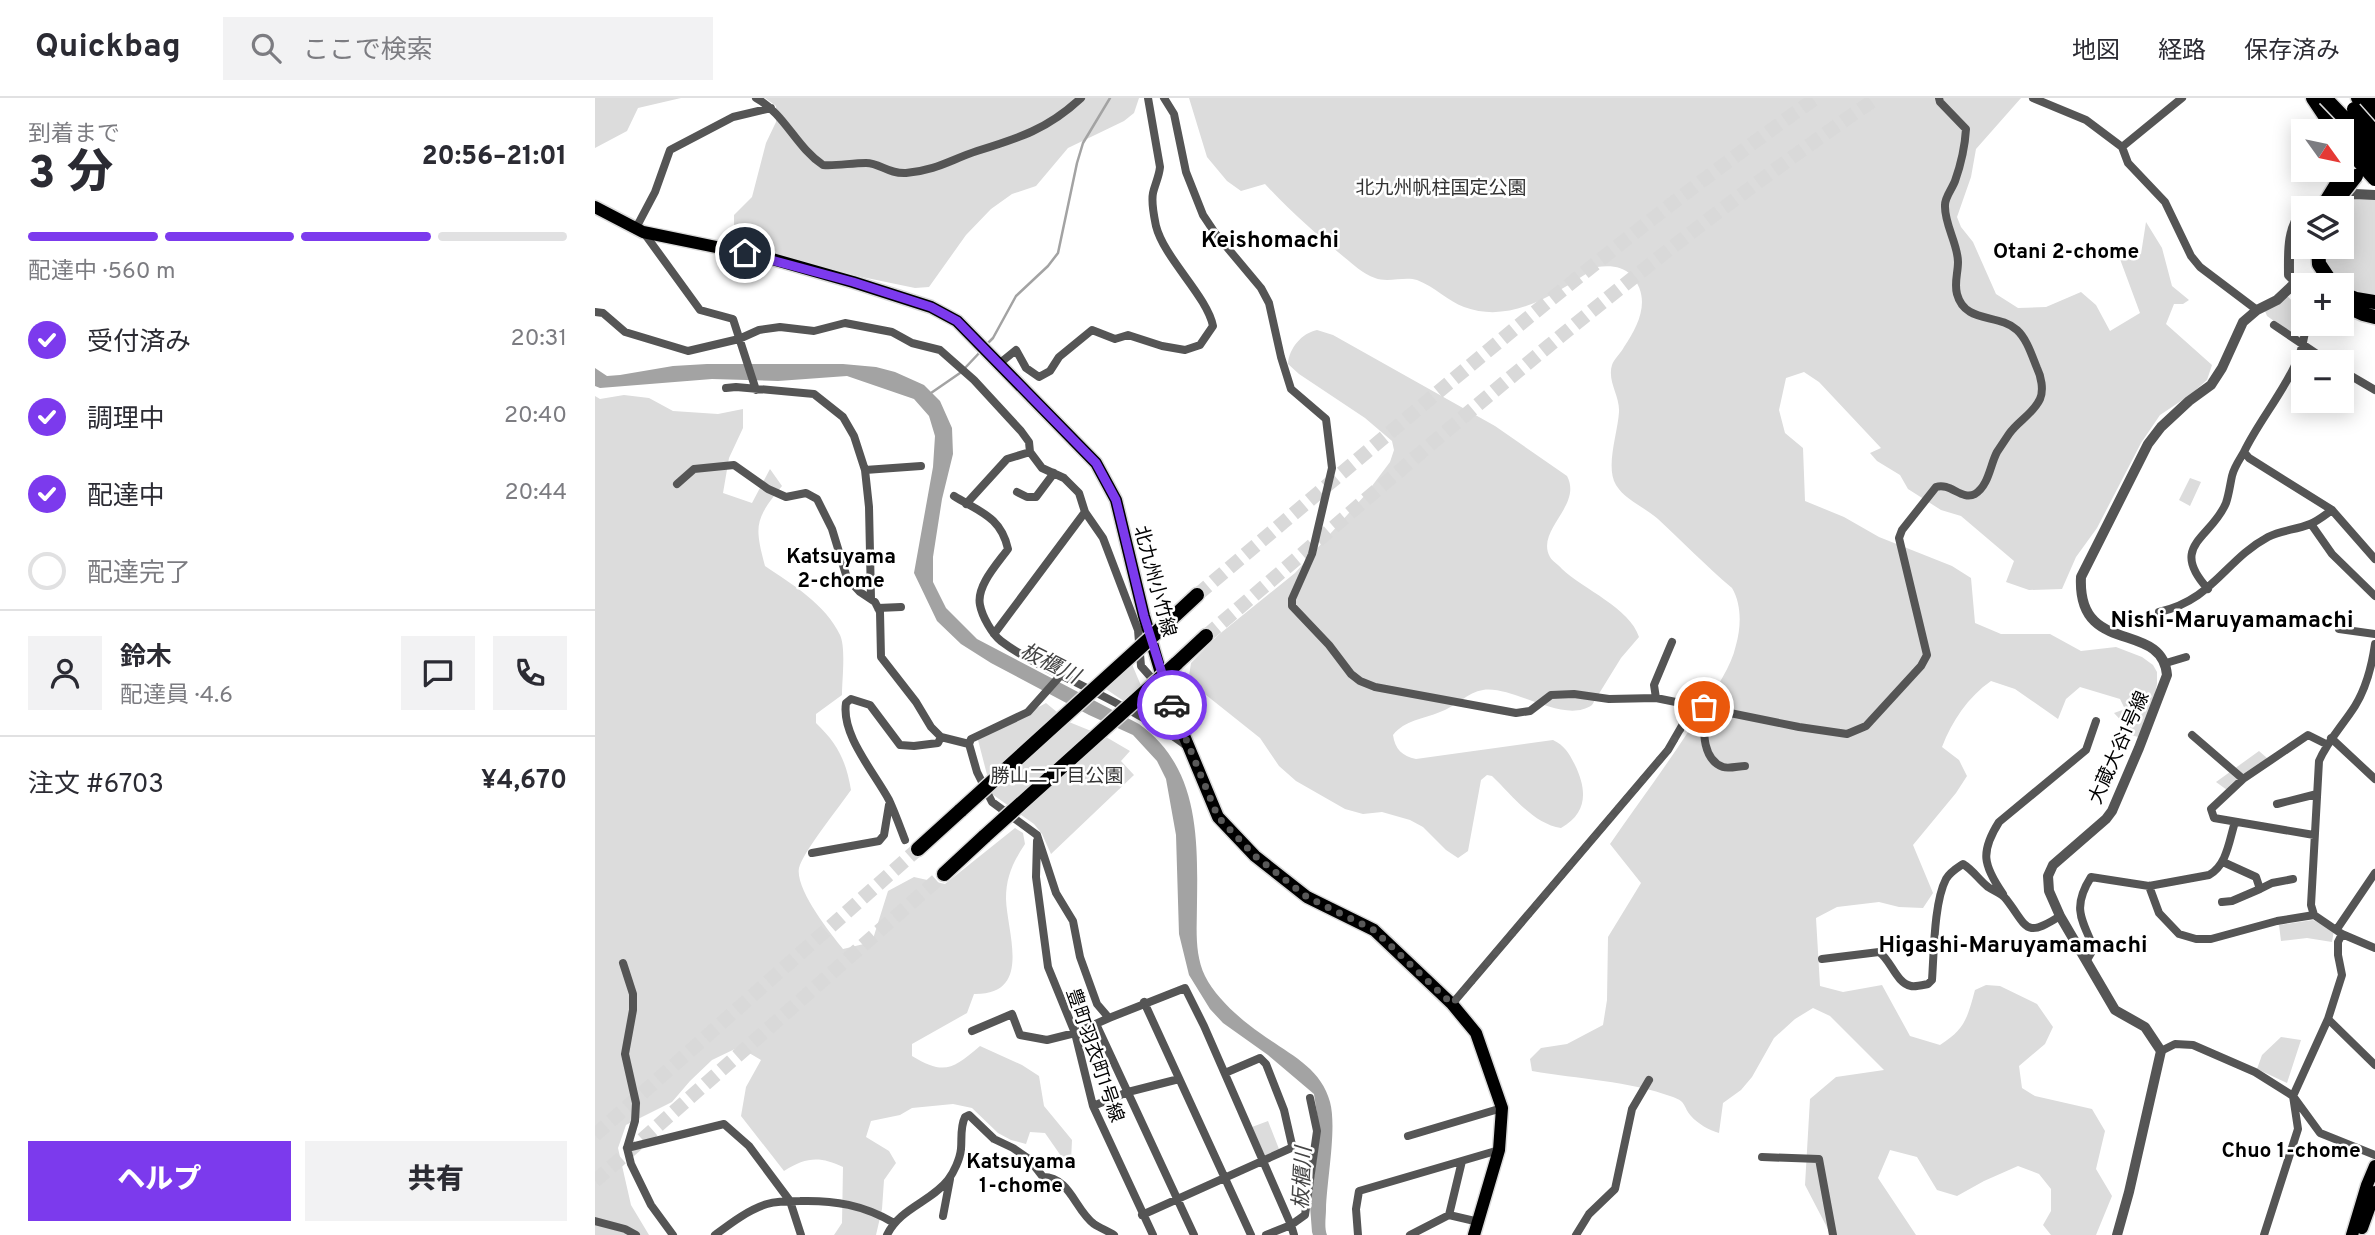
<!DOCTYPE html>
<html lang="ja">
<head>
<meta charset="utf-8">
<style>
	:root { --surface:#fff; --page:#f2f2f3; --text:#2b2b33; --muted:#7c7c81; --line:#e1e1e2; --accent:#7c3aed }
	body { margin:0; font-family:Overpass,"Noto Sans JP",sans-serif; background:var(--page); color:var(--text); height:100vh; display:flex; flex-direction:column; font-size:26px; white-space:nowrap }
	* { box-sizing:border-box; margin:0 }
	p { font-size:23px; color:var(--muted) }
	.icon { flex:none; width:38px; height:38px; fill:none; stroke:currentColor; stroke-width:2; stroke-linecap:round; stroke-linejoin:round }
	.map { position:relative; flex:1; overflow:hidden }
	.sheet { display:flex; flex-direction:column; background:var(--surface); width:595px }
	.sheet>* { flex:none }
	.needle { width:46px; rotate:123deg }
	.fabs { position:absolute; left:1696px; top:21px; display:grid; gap:14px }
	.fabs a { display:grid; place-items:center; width:63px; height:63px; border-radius:0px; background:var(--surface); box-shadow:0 4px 18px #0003; font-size:35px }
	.pin { position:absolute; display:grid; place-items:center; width:60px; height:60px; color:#fff; margin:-30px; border:4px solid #fff; border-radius:50%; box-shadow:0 2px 7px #0007 }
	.courier { position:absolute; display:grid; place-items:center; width:70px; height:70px; margin:-35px; border:5px solid #7c3aed; border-radius:50%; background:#fff; color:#222; box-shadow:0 2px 9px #0007 }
	.summary em { font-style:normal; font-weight:800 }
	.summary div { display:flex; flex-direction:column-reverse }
	.summary { display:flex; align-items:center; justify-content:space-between; height:119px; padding:0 28px }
	h1 { font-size:46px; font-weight:800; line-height:52px }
	.bar { display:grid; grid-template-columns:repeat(4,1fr); gap:10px 7px; align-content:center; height:84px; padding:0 28px }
	.bar i { height:9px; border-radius:5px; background:var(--line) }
	.bar .current { background:var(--accent) }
	.bar p { grid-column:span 4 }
	.line { display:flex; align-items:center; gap:18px; padding:0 28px; border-top:2px solid var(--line) }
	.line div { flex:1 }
	.round { display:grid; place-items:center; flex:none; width:74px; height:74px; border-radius:0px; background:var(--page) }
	ol { padding:0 28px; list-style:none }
	li { display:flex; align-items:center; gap:21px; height:77px }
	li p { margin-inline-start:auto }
	li .icon { padding:7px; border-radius:50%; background:var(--accent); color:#fff; stroke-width:4 }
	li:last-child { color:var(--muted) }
	li i { width:38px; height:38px; border:4px solid var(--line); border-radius:50% }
	.action { display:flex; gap:14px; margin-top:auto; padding:14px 28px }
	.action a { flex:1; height:80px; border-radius:0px; background:var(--accent); color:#fff; font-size:28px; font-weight:800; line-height:80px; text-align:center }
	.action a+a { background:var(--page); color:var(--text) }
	header { display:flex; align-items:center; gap:42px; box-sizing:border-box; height:98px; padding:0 35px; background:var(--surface); border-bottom:2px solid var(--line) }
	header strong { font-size:33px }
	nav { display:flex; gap:38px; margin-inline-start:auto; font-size:24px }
	.search { width:490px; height:63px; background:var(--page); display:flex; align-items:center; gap:18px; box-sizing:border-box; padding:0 24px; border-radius:0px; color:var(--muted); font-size:26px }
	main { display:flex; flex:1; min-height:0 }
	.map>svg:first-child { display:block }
	.green { fill:#dcdcdc }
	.water { fill:#a3a3a3 }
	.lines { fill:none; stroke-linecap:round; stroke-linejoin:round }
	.stream { stroke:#a3a3a3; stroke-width:2.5 }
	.motorway-tunnel { stroke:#d9d9d9; stroke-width:14; stroke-dasharray:14 7; stroke-linecap:butt }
	.primary-casing { stroke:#dbdbdb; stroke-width:15 }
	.motorway-casing { stroke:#dbdbdb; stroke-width:17 }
	.minor { stroke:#555; stroke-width:8 }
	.tertiary { stroke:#555; stroke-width:10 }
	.primary { stroke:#000; stroke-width:12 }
	.motorway { stroke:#000; stroke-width:14 }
	.motorway-bridge-casing { stroke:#dbdbdb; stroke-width:17; stroke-linecap:butt }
	.motorway-bridge { stroke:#000; stroke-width:14 }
	.done { stroke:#595959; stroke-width:7; stroke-dasharray:0 12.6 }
	.route { stroke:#7c3aed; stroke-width:9 }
	.labels { text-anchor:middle; stroke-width:5; stroke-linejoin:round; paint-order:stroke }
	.park-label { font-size:19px; fill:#333; stroke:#fff }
	.street-label { font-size:19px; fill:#000; stroke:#fff }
	.neighbourhood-label { font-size:21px; font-weight:bold; fill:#000; stroke:#fff }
	.water-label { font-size:21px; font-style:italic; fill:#444; stroke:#fff }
	.quarter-label { font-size:23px; font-weight:bold; fill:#000; stroke:#fff }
</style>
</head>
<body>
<header>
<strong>Quickbag</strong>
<div class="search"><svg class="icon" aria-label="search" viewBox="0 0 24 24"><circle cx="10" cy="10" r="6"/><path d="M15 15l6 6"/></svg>ここで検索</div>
<nav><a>地図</a><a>経路</a><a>保存済み</a></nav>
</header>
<main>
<section class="sheet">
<div class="summary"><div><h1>3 分</h1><p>到着まで</p></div><em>20:56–21:01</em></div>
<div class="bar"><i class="current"></i><i class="current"></i><i class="current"></i><i></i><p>配達中 · 560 m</p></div>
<ol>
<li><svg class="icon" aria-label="check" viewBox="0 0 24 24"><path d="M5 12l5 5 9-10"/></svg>受付済み<p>20:31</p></li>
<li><svg class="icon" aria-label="check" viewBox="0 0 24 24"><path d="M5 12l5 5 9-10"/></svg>調理中<p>20:40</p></li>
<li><svg class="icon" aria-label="check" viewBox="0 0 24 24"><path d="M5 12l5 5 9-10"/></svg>配達中<p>20:44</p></li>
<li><i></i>配達完了</li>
</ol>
<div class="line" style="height:126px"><a class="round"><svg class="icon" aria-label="person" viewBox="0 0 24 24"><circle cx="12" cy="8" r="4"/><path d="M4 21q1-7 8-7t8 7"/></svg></a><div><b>鈴木</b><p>配達員 · 4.6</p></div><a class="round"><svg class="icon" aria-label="chat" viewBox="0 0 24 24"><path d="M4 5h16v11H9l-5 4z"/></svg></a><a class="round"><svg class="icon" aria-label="phone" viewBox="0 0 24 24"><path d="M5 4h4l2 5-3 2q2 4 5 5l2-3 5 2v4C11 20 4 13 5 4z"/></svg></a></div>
<div class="line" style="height:91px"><div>注文 #6703</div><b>¥4,670</b></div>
<div class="action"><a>ヘルプ</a><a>共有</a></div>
</section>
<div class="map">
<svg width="1780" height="1137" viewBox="0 0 1780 1137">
	<rect width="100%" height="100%" fill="#fff"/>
	<path class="green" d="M0,0h86l-43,10 -11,23 -32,17z
		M170,0h374l-5,15 -10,8 -56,27 -32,38 -24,8 -21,15 -25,26 -37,52 -14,1 -53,-11 -81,-22 -23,-14 -15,-4 -9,-8v-14l18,-18 14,-54 10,-21v-16z
		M594,0h832l-45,51 -5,28 -14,40 4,10 12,15 23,52 22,14 28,-1 35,-15 15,13 14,26 30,-18 -23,-62 24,3 5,-32 16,26 10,38 17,14 -6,4h-9l-8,20 46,41 -5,15 -17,15 -30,20 -19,28 -44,85 -21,29 -14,32 -33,1 -23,-8 8,-21 -53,-45 -20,-6 -33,-21 -8,-14 -23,-14 -7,-8 11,-5 -62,-66 -15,-10 -18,6 -7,32 6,23 18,15 2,53 39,16 35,20 73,29 19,12 4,45 26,11h49l31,17 35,-4 26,10 11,8 4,7v12l-4,20 -15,33 -14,-4 2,-7 -12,-13 11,-4 -5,-10 -40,-12 -14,12 -8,20 -43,-30 -24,-8c-23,16 -39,40 -49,66l17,13 8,16 -11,17 -43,52 20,48 -10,15 -24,-1 -20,-5 -42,5 -21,11 4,68 23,6 39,-7 28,51 30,9c25,-16 27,-26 35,-55l11,-5 14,1 37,18 16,23 -8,17 -26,22 3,22 13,8 57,13 13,22 -9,38 16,27 -16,39h-45l-8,-10 8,-14v-22l-12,-15 -21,-8 -34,15 -27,15 -20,-6 -20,-33 -27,-7 -12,28 38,57h-85l-26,-50 5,-86 26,-22 48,-7 -54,-54 -17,-8 -18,11 -21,19 -22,39 -11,13 -18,13 -4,30c-10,-3 -21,-9 -28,-17 -8,-9 -4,-14 -18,-19 -44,-16 -95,-18 -141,-26l-2,-12 11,-11 26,-4 36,-19 4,-25 1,-63 33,-54 -31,-39c32,-46 65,-90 94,-137 12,-20 27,-39 32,-62 5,-18 6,-40 -4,-57 -26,-22 -49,-46 -74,-69 -12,-11 -33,-19 -42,-34 -11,-18 2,-53 3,-73 1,-16 -12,-31 -7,-47 2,-6 9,-12 12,-18 15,-22 28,-49 7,-72 -8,-9 -22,-10 -34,-8 -40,25 -84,58 -133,40 -16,-6 -29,-20 -47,-27 -12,-4 -29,3 -42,-2 -12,-4 -22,-14 -31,-21 -28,-23 -54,-46 -79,-73l-24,7 -14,-10 -20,-24z
		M1753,99l27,1v97c-35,0 -46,-16 -52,-48h18v-39h-4z
		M1692,198c12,9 13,24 15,38l-4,4 -31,-22 -2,-5z
		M722,232l16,5 162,91 72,50c16,30 -32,54 -17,81 2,4 9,8 12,12 21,20 68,39 77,68l-18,21 -29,47c-28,20 -79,-20 -109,-15 -15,2 -28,17 -43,22 -17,7 -35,8 -47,23 2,14 9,21 23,24l137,-19c12,6 16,13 22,25 12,25 13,48 -14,63 -28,-4 -49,-33 -69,-52l-5,-1 -6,5 -13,71 -10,7 -12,-8 -23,-23 -13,-7 -28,-8 -19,2 -18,-5 -49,-28 -17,-15 -19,-28 -64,-51 -7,-11 2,-13 26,-27 78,-63 71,-79 24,-32 4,-12 -2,-9 -27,-23 -66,-44 -11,-10c1,-16 14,-31 29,-34z
		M29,297l25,3 24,13 45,3 25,-5v19l-14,30 -6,35 29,10 18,-34 12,17c-27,33 -28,39 -17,80 27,18 61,39 75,69 6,13 2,45 2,60l-26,19v9c22,21 30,38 35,67 -11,16 -48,62 -52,78 -4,21 31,65 44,81l29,-7 16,-51 26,-14 31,7 70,-56 8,5 2,11c-12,18 -19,33 -19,55 1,34 27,96 -32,95l-7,19 -55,31v12c32,19 40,14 68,-10l42,19 17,11 5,30 28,34 -1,21 -10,-5 -16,-23 -15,-1 -4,12 -15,-4 -13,-7 -26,-25 -19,-4 -41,4 -12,7 -29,6 -5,16 23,14 7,12 -12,17 -2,29 -6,26h-42l8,-12 1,-56c-23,-11 -37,-10 -59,4l-43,-55 5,-29 15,-27 -22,-13 -27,13 -22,21 -18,21 -46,23 -8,23 13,57 18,30h-54v-839l5,3z
		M1595,380l11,4 -11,24 -11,-6z
		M531,552l21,50 -10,10 -40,-27z
		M451,605l23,19 37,15 24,14 -9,10 13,14 -83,79 -9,-20 -8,-10 -42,-30 -14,-54z
		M1664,653l8,7 -40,32 -11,-8z
		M1718,822l21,10 -2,12 -25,-4 -26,3 -2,-16z
		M1686,939l20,3 -14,43 -30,-14 5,-14z
		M673,1023l11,28 -14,7 -13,-29z"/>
	<path class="water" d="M112,266h136l33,3 19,5 29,13 16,16 12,27 1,26 -11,45 -9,58v25l13,26 31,31 162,85c59,42 59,112 58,178 0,25 -3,51 8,74 11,22 35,43 55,57 27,20 61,34 70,69 7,26 -3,77 -4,107 0,8 -2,18 1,26h-14l-1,-3 -2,-26 10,-73 -6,-39 -46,-39 -45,-32 -13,-14 -21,-34 -10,-41 -3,-99 -10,-56 -9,-18 -24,-26 -44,-20 -98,-52 -30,-19 -24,-23 -23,-48 19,-106 2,-31 -6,-20 -15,-17 -67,-23 -69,5 -66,-2 -112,9 -5,-2v-18l12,8 13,-1 53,-9z"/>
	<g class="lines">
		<path class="stream" d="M391,247l7,-7 23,-42 32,-30 10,-13 19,-90 6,-20 27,-45
			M370,270l17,-18
			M336,295l29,-20"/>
		<path class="motorway-tunnel" d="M602,497c203,-170 402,-345 619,-497
			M611,538c218,-185 433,-377 671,-538
			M0,1037l323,-286
			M0,1083l349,-307"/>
		<defs>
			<path id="primary" d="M0,109l48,25 122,25 88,25 78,25 26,14 139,142 20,37 28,116 24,81 50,120 37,39 52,41 67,33 78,74 24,29 26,75 -3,42 -25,85
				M1767,1130l13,-36
				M1757,1137l15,-50 8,-19"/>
			<path id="motorway" d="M1718,0l22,33
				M1763,0l17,20
				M1777,0l3,3
				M1723,149l1,17 14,21
				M1746,195l15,6 19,3
				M1746,206l22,10 12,3
				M573,524l29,-27
				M581,566l30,-28
				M323,751l43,-39
				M349,776l41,-38"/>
		</defs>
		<use href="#primary" class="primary-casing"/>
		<use href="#motorway" class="motorway-casing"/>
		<path class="minor" d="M161,0c29,16 40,49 67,67 14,1 28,-2 43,-2 14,0 22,11 40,10 31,-3 44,-13 71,-22 42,-13 71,-22 104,-53
			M569,0l10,16 12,58 17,43 12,18 46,55 8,15 12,54 10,32 35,30 6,49 -20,86 -20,45v7l37,39 22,29 9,7 15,6 141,26 14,-2 21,-16 23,-1 35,5 47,-1 143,29 48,7 19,-8 55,-60 6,-11 -28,-117 3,-8 34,-43c14,-5 26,14 39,7 14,-9 15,-29 22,-42 4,-6 8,-12 12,-18 9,-13 24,-20 31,-35 4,-9 1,-23 -3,-31 -5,-12 -10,-29 -20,-38 -19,-17 -52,-6 -60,-36 -3,-11 1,-21 1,-32 0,-18 -14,-38 -13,-57 0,-8 7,-16 10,-24 6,-17 10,-35 11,-52l-26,-27 -1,-4
			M1438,0l53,22 36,27 6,16 37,39 26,54 9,11 57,43
			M1527,49l60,-49
			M41,130l19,-36 15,-42 63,-33 38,-9
			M49,135l56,77 33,9 23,71
			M1701,184l7,32
			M0,214l8,1 22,19 63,19 51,-12 20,-9 21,-3 34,4 31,-8 47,9 20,11 28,7 34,30 47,51 8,11 1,10 12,16 22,10 15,15 6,19 18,26 35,92 3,36 15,17
			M1710,226c2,42 -43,89 -61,128l5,6 83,52 43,49
			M1679,227l55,37
			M405,265l16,-13 10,18 13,9 11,-6 9,-14 33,-27 23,9 13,-4 34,11 23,4 15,-5 13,-19c-6,-30 -49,-68 -57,-100 -2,-10 -5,-23 -3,-33 2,-9 6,-16 7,-26l-12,-69
			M1746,272l34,20
			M131,290l10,-1 78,7 29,23 11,19 11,34 4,37 2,91
			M270,372l56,-4
			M82,386l17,-15 40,-4 34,24 18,8 20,-4 11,6 15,30 15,49 13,14 15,10 5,10 1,45 35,45 15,25 10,10 28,7 8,28 15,30 45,33 19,58 17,28 7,36 17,47 12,14 76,-30 19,38 87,199 14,-10 12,-84 -7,-33
			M422,394l10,5h9l18,-24
			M359,398c26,16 47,21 54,53 -10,14 -32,37 -28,56 2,11 12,29 21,36 21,16 46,28 70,39 40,20 80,40 116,66
			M371,406l41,-45 23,-7
			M1716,426l21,30 43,42
			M1613,491c-40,-44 3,-50 18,-86 3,-9 4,-18 6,-27 2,-9 8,-17 12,-24
			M283,510l23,-1
			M1564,514c54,-12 66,-52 109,-75 13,-7 28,-7 42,-13 8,-3 15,-9 22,-14
			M1744,531l36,5
			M399,536l91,-122
			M1780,546c-3,21 -9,44 -20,62 -12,19 -27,34 -36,55l-8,144 3,10 28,19 33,14
			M1571,565l20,-6
			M1061,600l-2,-13 18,-43
			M1109,609c0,18 -4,52 19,60 6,2 16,-1 22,-1
			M1597,637l51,44
			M1736,640l44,41
			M374,646l2,-5 57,-27 33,-37
			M1682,706l40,-10
			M1719,737l-100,-17 -3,-9 32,-30 65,-44 18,9
			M310,742c-5,-13 -10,-27 -16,-40 -15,-28 -48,-65 -43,-97l5,-4 19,6 30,40 14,1 24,-3 3,-6
			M442,743l-1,36 12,90 27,66 18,73 60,129
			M217,755l67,-12 5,-6 5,-30
			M1628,764l33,15 4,12 12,-6 21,-4
			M1554,788l10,27 20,21 17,5h15l66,-18 37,-6
			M1408,796c-20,-29 -23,-42 -4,-72l87,-72 10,-29
			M1627,804l10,-1 28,-12
			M1742,831l38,-56
			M1227,861l57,-7c12,8 17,31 32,34 4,1 12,-1 17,-2l4,-4c2,-28 2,-78 14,-101 4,-7 11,-11 17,-15 10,6 16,16 25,23 6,4 14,6 18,12 22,28 18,40 54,17
			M1492,862l7,-12c-13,-29 -22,-41 -3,-71l58,9 60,-11c18,-10 20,-34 26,-53
			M28,865l10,31v16l-8,44 11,49 -1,18 -8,27 4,16 20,41 22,30
			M549,904l107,233
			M857,906l216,-254 26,-45
			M1733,921l47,46
			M501,926l98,211
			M377,933l40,-17 8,21 27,5 28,-7 34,-15
			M1566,953l14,-7 18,1 62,27 38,24 27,37 55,22
			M498,1008l35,-14 51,-13
			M813,1038l94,-28
			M32,1050l97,-24 25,22 41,55 11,34
			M1167,1059l57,2 14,76
			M547,1117l149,-67 1,-3 -8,-35 -18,-46 -6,-6 -35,15
			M854,1117l13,-54
			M348,1118l7,-37
			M0,1123l30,8 11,6
			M120,1137c16,-12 33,-25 52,-31 10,-3 22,-3 33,-3 34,-1 64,4 94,22
			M292,1137c13,-27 44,-33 61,-55 6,-8 12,-21 13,-31 1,-11 -1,-22 4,-32l4,-2 25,24 19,9 16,11 14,18c27,0 32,33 51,47 6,4 14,7 20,11
			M671,1137l25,-10 3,10
			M763,1137l-2,-26 3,-18 140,-41
			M815,1137l39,-20 30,7
			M981,1137l13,-21 26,-25 17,-80 17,-29
			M1669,1137l34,-106 -5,-33 35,-77 14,-44 -4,-20v-13l4,-8"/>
		<path class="tertiary" d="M1746,97l14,-1 20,1
			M1522,1137l12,-43 32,-141 -16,-24 -30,-17 -55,-94 -11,-25 -1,-15 5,-11 53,-46 6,-8 27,-63 28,-73c-5,-56 -90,-17 -86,-98l67,-133 13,-17 28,-26 22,-16 11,-17 21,-46 14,-12 20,-10 19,-18 -7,-7c0,-20 -2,-48 14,-63"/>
		<use href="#primary" class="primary"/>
		<use href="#motorway" class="motorway"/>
		<defs>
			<path id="motorway-bridge" d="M1730,0l50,52
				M1759,11l21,24
				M1757,39l23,29
				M1746,43l34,38
				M1727,110l24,-39
				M1736,110l25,-32
				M366,712l207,-188
				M390,738l191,-172"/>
		</defs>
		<use href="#motorway-bridge" class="motorway-bridge-casing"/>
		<use href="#motorway-bridge" class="motorway-bridge"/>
	</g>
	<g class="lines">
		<path class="done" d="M577,607l46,112 37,39 52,41 67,33 78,74 216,-254 27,-45 9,2"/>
		<path class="route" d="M150,155l108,29 78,25 26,14 139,142 20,37 28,116 28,89"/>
	</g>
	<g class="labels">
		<g class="park-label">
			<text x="846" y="96">北九州帆柱国定公園</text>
			<text x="462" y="684">勝山二丁目公園</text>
		</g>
		<g class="street-label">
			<text transform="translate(561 483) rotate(75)" y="7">北九州小竹線</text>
			<text transform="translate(1523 649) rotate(-66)" y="7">大蔵大谷1号線</text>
			<text transform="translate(501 957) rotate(71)" y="7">豊町羽衣町1号線</text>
		</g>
		<g class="neighbourhood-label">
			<text x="1471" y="160">Otani 2-chome</text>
			<text x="246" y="465">Katsuyama<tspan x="246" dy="24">2-chome</tspan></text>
			<text x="1696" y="1059">Chuo 1-chome</text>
			<text x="426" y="1070">Katsuyama<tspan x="426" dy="24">1-chome</tspan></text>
		</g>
		<g class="water-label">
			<text transform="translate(455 565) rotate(27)" y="7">板櫃川</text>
			<text transform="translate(707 1080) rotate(-87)" y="7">板櫃川</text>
		</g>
		<g class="quarter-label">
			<text x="675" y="149">Keishomachi</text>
			<text x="1637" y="529">Nishi-Maruyamamachi</text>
			<text x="1418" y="854">Higashi-Maruyamamachi</text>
		</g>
	</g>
</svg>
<div class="fabs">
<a><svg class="needle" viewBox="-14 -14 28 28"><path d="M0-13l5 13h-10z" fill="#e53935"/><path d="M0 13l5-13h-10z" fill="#7c7c81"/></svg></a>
<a><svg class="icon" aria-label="layers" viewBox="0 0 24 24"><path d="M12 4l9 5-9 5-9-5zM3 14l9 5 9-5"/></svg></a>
<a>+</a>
<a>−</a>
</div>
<div class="pin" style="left:1109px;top:609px;background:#ea580c"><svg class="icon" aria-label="bag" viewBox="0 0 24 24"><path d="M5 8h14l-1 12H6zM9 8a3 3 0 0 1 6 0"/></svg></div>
<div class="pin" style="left:150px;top:155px;background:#1f2937"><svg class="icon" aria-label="home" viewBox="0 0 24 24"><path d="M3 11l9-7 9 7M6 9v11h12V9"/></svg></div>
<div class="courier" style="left:577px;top:607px"><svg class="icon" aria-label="car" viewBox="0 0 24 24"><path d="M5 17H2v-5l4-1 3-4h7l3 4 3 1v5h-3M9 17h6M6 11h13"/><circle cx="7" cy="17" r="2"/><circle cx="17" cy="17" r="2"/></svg></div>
</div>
</main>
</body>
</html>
